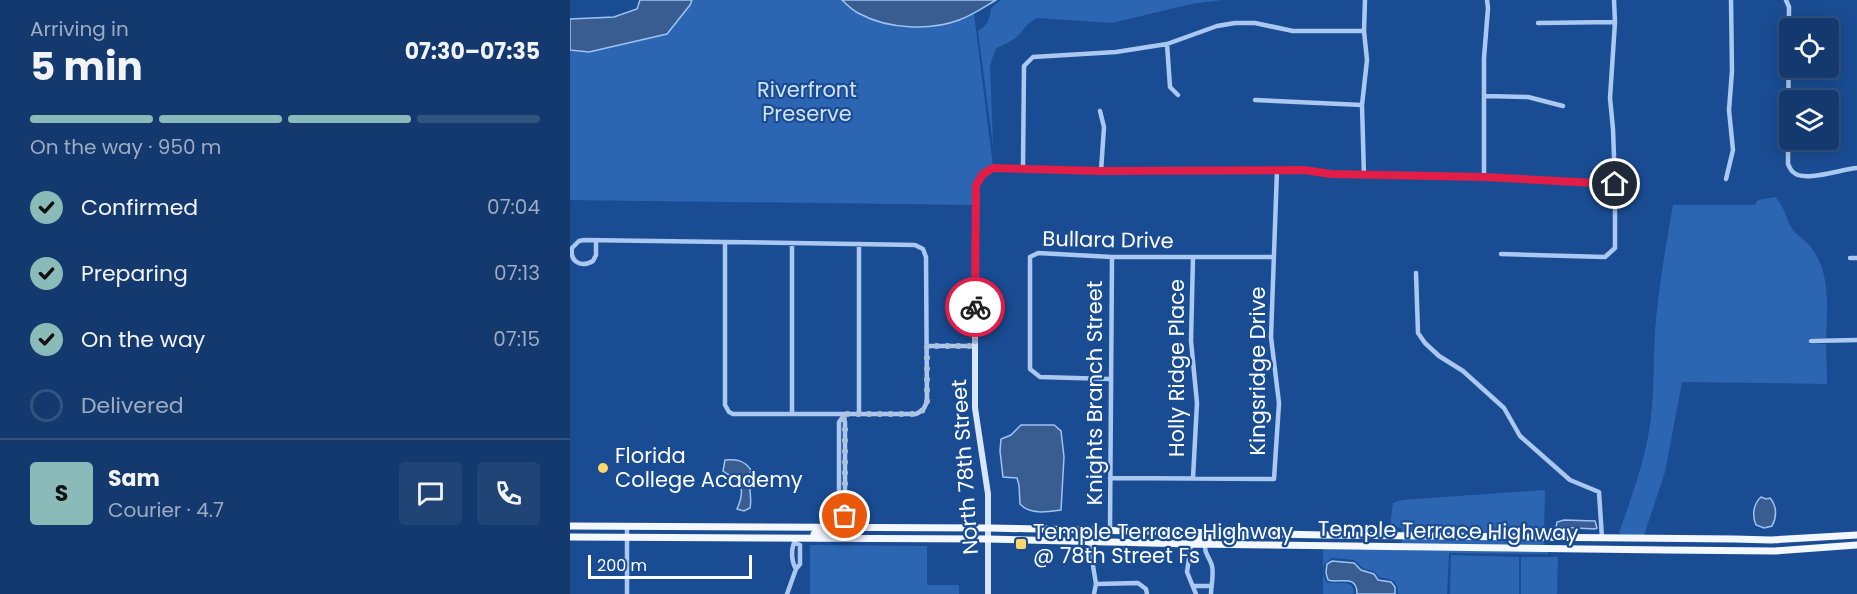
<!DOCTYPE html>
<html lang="en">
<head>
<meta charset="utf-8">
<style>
	:root { --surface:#14396e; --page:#214476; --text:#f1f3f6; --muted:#9dacc2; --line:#335381; --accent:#8bbbb9 }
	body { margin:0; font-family:Poppins,sans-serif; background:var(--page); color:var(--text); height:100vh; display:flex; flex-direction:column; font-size:22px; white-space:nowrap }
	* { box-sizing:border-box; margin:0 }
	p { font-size:20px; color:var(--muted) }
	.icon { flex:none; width:33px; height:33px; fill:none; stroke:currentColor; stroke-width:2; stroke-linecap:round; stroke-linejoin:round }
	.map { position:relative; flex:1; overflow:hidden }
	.panel { display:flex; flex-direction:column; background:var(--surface); width:570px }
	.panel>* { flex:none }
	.fabs { position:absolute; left:1209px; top:18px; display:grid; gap:12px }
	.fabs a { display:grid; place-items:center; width:60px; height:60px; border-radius:6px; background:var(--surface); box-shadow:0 3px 15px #0003,0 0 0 2px var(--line); font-size:30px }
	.scale { position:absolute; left:18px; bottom:15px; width:164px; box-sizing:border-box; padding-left:6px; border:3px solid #fff; border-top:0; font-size:16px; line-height:21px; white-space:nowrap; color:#fff; -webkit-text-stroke:4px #1a4c93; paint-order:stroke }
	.pin { position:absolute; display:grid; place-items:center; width:51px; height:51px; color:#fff; margin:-26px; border:3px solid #fff; border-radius:50%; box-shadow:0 2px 6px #0007 }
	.courier { position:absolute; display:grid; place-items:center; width:60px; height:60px; margin:-30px; border:4px solid #e11d48; border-radius:50%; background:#fff; color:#222; box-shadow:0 2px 8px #0007 }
	.headline em { font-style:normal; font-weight:700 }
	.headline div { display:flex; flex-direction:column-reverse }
	.headline { display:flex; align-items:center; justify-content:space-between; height:102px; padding:0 30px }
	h1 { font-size:39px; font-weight:700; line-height:45px }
	.bar { display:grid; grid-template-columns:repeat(4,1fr); gap:9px 6px; align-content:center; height:72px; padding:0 30px }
	.bar i { height:8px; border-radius:4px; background:var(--line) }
	.bar .selected { background:var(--accent) }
	.bar p { grid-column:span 4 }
	.line { display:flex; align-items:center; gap:15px; padding:0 30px; border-top:2px solid var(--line) }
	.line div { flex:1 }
	.round { display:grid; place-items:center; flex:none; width:63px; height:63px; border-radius:6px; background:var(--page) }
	ol { padding:0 30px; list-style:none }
	li { display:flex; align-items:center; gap:18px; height:66px }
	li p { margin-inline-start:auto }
	li .icon { padding:6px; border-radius:50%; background:var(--accent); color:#111; stroke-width:4 }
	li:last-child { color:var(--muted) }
	li i { width:33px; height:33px; border:3px solid var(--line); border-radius:50% }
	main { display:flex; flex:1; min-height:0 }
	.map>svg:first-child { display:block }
	.green { fill:#2c66b2 }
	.water { fill:#395d91; stroke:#9dc3f2; stroke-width:1.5 }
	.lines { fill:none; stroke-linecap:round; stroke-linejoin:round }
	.street { stroke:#aac8f0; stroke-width:4.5 }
	.secondary { stroke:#d8e6fb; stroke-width:6 }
	.primary { stroke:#f3f7ff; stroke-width:7 }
	.done { stroke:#afc0d9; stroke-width:6; stroke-dasharray:0 10.8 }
	.route { stroke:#e11d48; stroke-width:8 }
	.poi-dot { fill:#ffd769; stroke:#1a4c93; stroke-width:2 }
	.labels { text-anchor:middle; stroke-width:4.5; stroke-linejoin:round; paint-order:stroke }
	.park-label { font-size:21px; fill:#d1e3fb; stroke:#1a4c93 }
	.street-label { font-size:21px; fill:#fff; stroke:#1a4c93 }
	.poi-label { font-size:21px; fill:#fff; stroke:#1a4c93; text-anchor:start }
</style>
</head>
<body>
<main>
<section class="panel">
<div class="headline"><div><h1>5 min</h1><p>Arriving in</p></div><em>07:30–07:35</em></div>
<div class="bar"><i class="selected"></i><i class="selected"></i><i class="selected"></i><i></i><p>On the way · 950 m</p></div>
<ol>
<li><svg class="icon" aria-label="check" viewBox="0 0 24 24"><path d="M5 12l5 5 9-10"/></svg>Confirmed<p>07:04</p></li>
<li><svg class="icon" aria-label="check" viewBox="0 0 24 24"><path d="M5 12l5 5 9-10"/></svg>Preparing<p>07:13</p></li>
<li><svg class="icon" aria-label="check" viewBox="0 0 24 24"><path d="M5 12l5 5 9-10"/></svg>On the way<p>07:15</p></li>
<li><i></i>Delivered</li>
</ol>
<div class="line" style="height:108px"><b class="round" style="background:var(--accent);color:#111">S</b><div><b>Sam</b><p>Courier · 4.7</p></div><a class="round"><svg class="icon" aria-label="chat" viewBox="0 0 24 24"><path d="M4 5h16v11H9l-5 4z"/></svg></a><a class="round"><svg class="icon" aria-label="phone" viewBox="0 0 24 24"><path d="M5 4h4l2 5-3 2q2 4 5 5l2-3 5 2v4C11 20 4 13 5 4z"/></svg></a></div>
</section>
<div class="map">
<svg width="1287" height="594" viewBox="0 0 1287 594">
	<rect width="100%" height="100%" fill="#1a4c93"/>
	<path class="green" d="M122,0h150l18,14 98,7 16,-7 19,153 -17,18 -1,20 -405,-5v-150l19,2 101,-47z
		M431,0h221l-31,4 -79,19 -74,-5c-13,6 -11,8 -19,17 -6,6 -16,10 -23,13l-6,17 3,81 -15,-115c10,-7 12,-11 13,-23z
		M1205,197c11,11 10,22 18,33 6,7 15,12 20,20 18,27 14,58 13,88h-17v6h17l1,40 -145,-2 -17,90 -21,63h-21l-4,-2c11,-32 23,-64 29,-96 7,-35 5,-71 7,-105 3,-43 11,-86 18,-127h82l3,-5z
		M975,490l-1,44 -142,-1v-5l-12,-2 3,-23 9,-3z
		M832,539l142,2v5l-142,-2z
		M240,545l117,1v39h32v9h-149z
		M753,549l225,3v2l-99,-1 -2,41h-49c0,-15 -6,-14 -19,-17l-4,-5 -12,-4 -9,-8 -22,-2 -8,6 -1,9 3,9c11,4 28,-5 28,12h-31z
		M881,555l68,2v37h-69z
		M951,557h37l-1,37h-36z"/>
	<path class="water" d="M70,0h52l-2,5 -23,29 -78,18 -19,-2v-31l44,-2 23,-8z
		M272,0h154c-12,7 -23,15 -37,20 -29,11 -71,9 -99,-6 -7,-3 -13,-9 -18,-14z
		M451,425h33l7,6 3,26 -3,53c-14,2 -31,5 -41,-6l-1,-19 -2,-7 -14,-1 -3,-26 1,-12 10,-4z
		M155,460c11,-1 19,0 26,10 -5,11 2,26 -1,38l-6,3 -7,-2c4,-9 8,-21 0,-29 -4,-3 -10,-6 -14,-9z
		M1191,497l5,2 4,-1c7,8 7,19 2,28l-8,2 -8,-3c-4,-9 -3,-21 5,-28z
		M994,520l31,1 2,7 -2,1 -39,-2 1,-5z
		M762,561l22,2 7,7 13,4 4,6 13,2 4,5v7h-38c0,-21 -18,-10 -29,-14l-2,-7 1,-9z"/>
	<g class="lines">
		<path class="street" d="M1216,0l3,7 -1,157c1,2 3,7 5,8 11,11 48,-3 64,-4
			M968,23l77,-1
			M597,44l3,43 8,8
			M915,96l43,1 35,9
			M685,100l107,5
			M530,111l4,16 -3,44
			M453,167l1,-101 9,-9 83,-5 51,-8 50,-18 18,-3h20l38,8h71
			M794,176l-2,-71 5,-45 -3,-29 1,-31
			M914,177v-119l4,-50 -1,-8
			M1156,179l7,-29 -4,-40 3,-39 -1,-71
			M405,195c1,-14 7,-21 18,-28l108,4 203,-1 27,5 153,2 131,7
			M26,240v15l-3,6c-12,7 -23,1 -21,-13l7,-7 5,-1 141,2
			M155,242l190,3 8,4 3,8 1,145 -4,8 -7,4h-183l-4,-2 -4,-7z
			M222,243v171
			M931,254l104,3 10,-9v-64l-2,-55 -3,-31 5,-76 -1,-22
			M1280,258h7
			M846,273l2,60 7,10 14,13 24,15 41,37 16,28 50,44 29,12 3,46
			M1241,341l46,-1
			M357,346h48
			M540,379l-70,-2 -10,-8v-112l8,-4 74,4h162
			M289,414v-170
			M540,478l164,1 5,-76 -8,-66 6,-167
			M623,478l4,-75 -6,-62 2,-84
			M272,528l3,-12v-94l-3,-4 -3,4v94l3,5
			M540,530l2,-273
			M225,541c-4,7 -4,20 1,28
			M519,541l7,43 -2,10
			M621,544l-4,28 9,22
			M635,544c-1,9 3,11 6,19 4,8 0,22 0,31
			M526,584l42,-1 8,6 1,5
			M623,586h18
			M57,594v-67
			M217,594l9,-25 4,-5v-19l-5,-2"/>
		<path class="secondary" d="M405,195v213l13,86v100"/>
		<path class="primary" d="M0,526l418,2 336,7 410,4 37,1 86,-5
			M244,534l20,-1 8,-5
			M0,537l418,2 203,5 475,6 109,1 82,-6
			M621,544l2,-4c16,-6 36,0 53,-4"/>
	</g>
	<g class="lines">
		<path class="done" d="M275,516v-94l-3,-8h73l8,-4 4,-8v-56h48v-39"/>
		<path class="route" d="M405,307l1,-122 7,-11 10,-6 108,3 203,-1 27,4 153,3 131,7"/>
	</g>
	<g class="poi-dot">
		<circle cx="33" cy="468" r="6"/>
		<rect x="445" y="538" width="12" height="12" rx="3"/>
	</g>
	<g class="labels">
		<g class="park-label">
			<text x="237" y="97">Riverfront<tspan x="237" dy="24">Preserve</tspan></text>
		</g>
		<g class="street-label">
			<text transform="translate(538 240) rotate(1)" y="7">Bullara Drive</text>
			<text transform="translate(607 368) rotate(-90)" y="7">Holly Ridge Place</text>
			<text transform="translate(688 371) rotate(-90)" y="7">Kingsridge Drive</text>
			<text transform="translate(525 393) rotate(-90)" y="7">Knights Branch Street</text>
			<text transform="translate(395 467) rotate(-94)" y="7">North 78th Street</text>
			<text transform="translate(878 531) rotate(1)" y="7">Temple Terrace Highway</text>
		</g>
		<g class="poi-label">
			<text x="45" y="463">Florida<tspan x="45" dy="24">College Academy</tspan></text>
			<text x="463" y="539">Temple Terrace Highway<tspan x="463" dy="24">@ 78th Street Fs</tspan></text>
		</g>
	</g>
</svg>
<div class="fabs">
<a><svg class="icon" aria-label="locate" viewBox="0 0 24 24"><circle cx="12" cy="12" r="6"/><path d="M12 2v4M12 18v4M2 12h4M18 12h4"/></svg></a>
<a><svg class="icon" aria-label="layers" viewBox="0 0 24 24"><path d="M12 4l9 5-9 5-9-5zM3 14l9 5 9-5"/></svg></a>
</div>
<div class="scale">200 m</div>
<div class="pin" style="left:275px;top:516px;background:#ea580c"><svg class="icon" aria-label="bag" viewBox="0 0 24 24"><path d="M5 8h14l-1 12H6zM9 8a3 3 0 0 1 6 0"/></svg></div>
<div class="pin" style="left:1045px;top:184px;background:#1f2937"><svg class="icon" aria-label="home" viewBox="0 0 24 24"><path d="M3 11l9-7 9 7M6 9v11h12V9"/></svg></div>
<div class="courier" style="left:405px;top:307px"><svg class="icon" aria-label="bike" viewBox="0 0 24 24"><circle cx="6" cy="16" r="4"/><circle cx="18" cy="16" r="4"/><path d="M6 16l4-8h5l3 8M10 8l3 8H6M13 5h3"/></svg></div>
</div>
</main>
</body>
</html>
